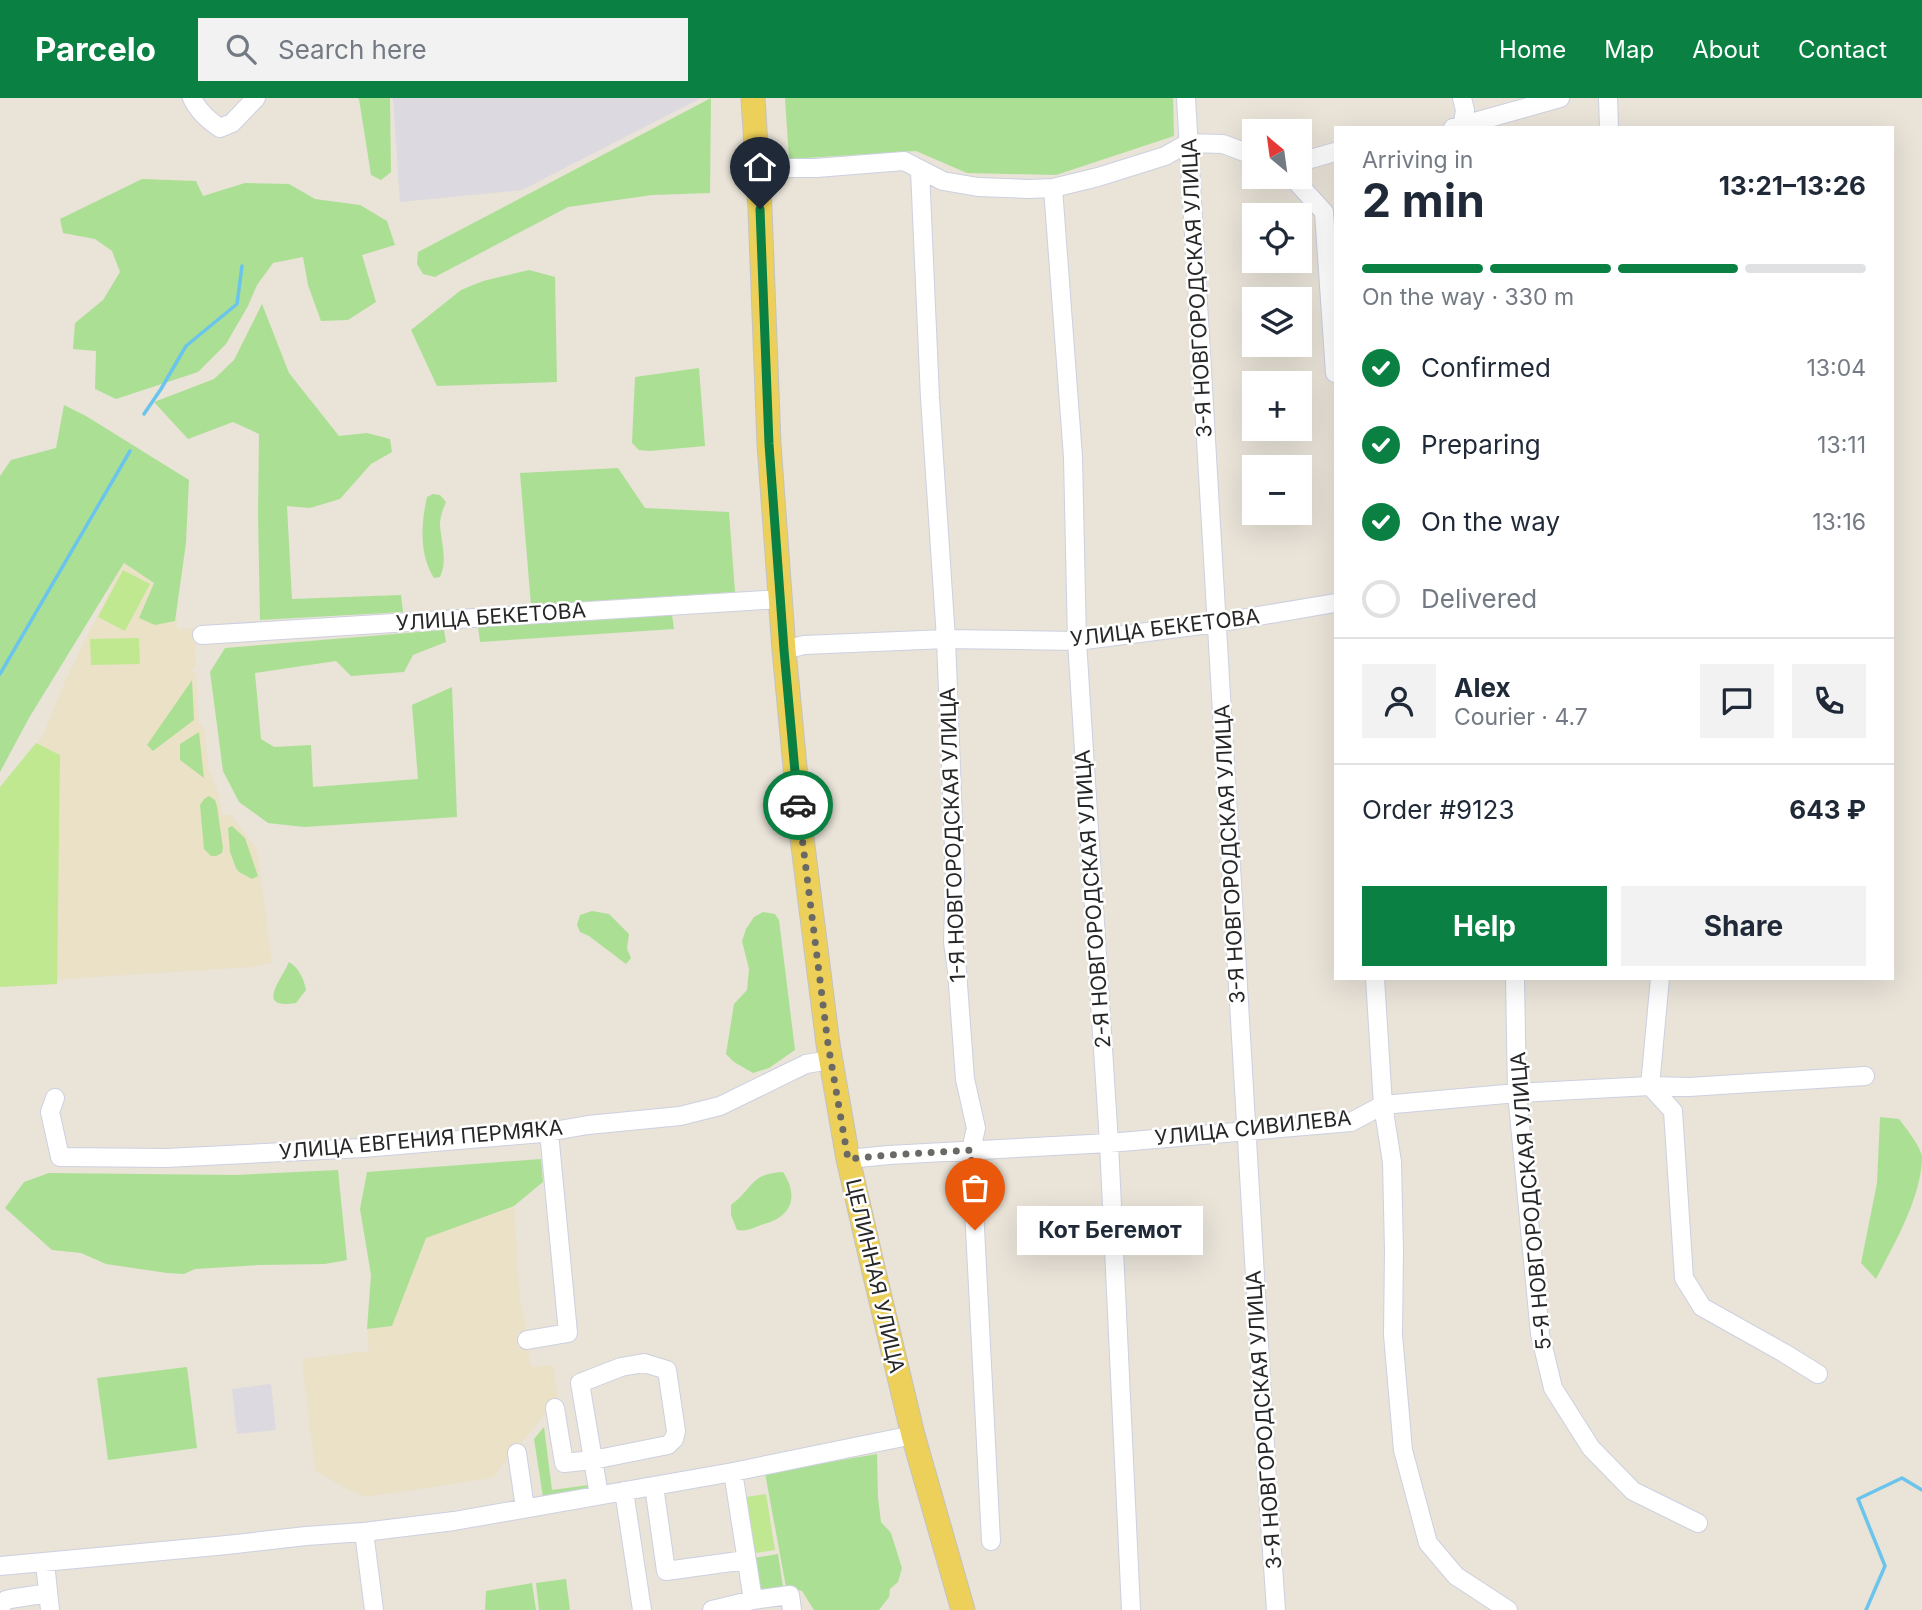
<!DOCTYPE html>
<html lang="en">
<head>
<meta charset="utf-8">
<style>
	:root { --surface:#fff; --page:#f2f2f3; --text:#1f2937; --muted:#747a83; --line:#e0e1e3; --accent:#0b8043 }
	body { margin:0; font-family:Inter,sans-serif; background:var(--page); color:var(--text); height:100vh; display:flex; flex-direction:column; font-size:26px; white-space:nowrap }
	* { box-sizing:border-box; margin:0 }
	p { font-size:23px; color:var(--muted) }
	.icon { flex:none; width:38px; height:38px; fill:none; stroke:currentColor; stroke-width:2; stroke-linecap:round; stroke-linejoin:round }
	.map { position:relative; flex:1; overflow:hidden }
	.details { position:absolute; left:1334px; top:28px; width:560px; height:854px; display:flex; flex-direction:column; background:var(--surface); border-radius:0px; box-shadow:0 7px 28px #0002 }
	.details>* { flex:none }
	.needle { width:46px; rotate:331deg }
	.buttons { position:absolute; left:1242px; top:21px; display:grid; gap:14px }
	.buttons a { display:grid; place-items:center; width:70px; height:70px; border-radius:0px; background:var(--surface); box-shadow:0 7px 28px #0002; font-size:35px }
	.pin { position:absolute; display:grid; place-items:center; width:60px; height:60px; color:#fff; margin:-72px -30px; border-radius:50% 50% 50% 0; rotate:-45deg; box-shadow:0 0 7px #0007 }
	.pin .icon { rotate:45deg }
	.courier { position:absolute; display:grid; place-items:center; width:70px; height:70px; margin:-35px; border:5px solid #0b8043; border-radius:50%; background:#fff; color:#222; box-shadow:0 2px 9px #0007 }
	.bubble { position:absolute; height:49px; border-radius:0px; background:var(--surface); box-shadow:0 7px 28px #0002; font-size:23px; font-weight:700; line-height:49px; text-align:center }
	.headline em { font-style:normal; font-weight:700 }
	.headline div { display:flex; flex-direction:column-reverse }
	.headline { display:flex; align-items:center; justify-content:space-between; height:119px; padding:0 28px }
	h1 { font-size:46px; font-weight:700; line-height:52px }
	.bar { display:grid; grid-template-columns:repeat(4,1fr); gap:10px 7px; align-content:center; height:84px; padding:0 28px }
	.bar i { height:9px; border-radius:5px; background:var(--line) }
	.bar .active { background:var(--accent) }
	.bar p { grid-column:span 4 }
	.line { display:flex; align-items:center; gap:18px; padding:0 28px; border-top:2px solid var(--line) }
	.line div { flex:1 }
	.round { display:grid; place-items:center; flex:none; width:74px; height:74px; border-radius:0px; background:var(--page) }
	ol { padding:0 28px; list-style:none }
	li { display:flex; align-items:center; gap:21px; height:77px }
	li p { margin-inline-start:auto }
	li .icon { padding:7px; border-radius:50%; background:var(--accent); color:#fff; stroke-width:4 }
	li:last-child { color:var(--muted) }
	li i { width:38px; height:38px; border:4px solid var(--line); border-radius:50% }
	.primary-button { display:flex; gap:14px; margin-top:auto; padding:14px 28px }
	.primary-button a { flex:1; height:80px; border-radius:0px; background:var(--accent); color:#fff; font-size:28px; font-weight:700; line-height:80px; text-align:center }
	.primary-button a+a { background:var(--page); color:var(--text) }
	header { display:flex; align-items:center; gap:42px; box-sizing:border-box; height:98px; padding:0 35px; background:var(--accent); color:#fff }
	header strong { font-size:33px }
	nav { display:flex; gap:38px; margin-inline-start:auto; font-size:24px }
	.search { width:490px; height:63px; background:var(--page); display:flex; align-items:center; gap:18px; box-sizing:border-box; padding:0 24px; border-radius:0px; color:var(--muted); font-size:26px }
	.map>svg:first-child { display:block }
	.industrial { fill:#dcd9e1 }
	.education { fill:#ebe1c7 }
	.green { fill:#abe094 }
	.pitch { fill:#bfe890 }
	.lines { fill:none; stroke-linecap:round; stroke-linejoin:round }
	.stream { stroke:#6bc4eb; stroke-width:3.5 }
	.minor-casing { stroke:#cdd0e0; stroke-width:20 }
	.major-casing { stroke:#c3c3c3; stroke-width:25 }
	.minor { stroke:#fff; stroke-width:18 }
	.major { stroke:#edd059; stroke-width:23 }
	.done { stroke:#6b6965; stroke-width:7; stroke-dasharray:0 12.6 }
	.route { stroke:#0b8043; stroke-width:9 }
	.labels { text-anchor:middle; stroke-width:5; stroke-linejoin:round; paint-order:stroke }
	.street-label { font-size:21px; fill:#272727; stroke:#fff }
</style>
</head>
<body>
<header>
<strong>Parcelo</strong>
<div class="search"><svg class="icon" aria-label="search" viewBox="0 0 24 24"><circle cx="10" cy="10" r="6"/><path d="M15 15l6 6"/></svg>Search here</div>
<nav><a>Home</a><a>Map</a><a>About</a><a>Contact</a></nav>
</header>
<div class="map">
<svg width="1922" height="1512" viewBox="0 0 1922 1512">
	<rect width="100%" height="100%" fill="#e9e3d8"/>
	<path class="industrial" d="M393,0h308l-179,92 -122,12z
		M271,1286l5,46 -39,4 -5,-45z"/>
	<path class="education" d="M126,460l48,11 3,60 17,-1 2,36 -4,7 4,2 3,49 6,9 3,36 11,28 3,20h9l26,34 15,114 -20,4 -252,16v-190l42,-56 24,-58z
		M514,1108l6,96 4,14 7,51 22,-2 5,34 -66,79 -127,19 -24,-11 -26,-16 -13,-111 67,-8 -2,-22 25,-3 34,-88z"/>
	<path class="green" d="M357,0h33l1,74 -10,8 -10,-5 -12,-76z
		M711,0l-1,95 -58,2 -84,12 -133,70 -12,-3 -6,-10 1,-12z
		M785,0h388l1,38 -118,39 -89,-2 -51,-22 -127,8z
		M142,81l54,2 7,15 42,-13 44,1 26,15 45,6 27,16 8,24 -33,10 14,47 -28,18 -27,1 -13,-36 -5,-28 -30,6 -16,22 -9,21 -22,38 -28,28 -82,27 -21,-10 1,-38 -23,-2 2,-26 28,-23 17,-28 -8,-21 -17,-12 -32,-6 -3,-14z
		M529,172l26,7 2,105 -120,4 -26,-56 50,-40 22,-9z
		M262,206l27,69 50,63 28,-3 23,6 2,13 -21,12 -31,35 -30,9 -23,-2 5,93 109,-4 2,17 -143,8 -2,-106 1,-80 -26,-12 -45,17 -34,-37 60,-23 20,-19z
		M699,270l6,78 -55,5 -11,-1 -7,-7 3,-66z
		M64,307l22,11 103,64 -3,63 -11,78 -20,4 -16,-7 15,-35 -30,-20 -95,155 -29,54v-296l11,-16 45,-12z
		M618,370l27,40 84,4 6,80 -204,13 -11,-132z
		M433,396l7,1 6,7c-3,7 -6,15 -6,23 1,17 8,36 0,52l-6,1c-15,-23 -13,-55 -7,-81z
		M672,517l2,14 -194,13 -2,-15z
		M444,532l2,12 -33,13 -9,17 -53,4 -15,-15 -81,12 6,66 13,8 37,-2 2,42 105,-8 -6,-74 40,-18 5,130 -153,10 -36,-4 -29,-21 -16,-31 -13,-99 15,-24z
		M192,582l2,40 -41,31 -6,-6z
		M199,634l5,46 -24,-18v-16z
		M209,698l6,4 2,6 6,42 -1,5 -6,3h-5l-7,-7 -4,-44 4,-6z
		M232,728l13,12 13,38 -6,3 -13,-7 -3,-4 -6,-16 -2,-24z
		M592,813l17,3 20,20 -2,15 4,9 -5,6 -37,-28 -9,-4 -3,-7 3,-10z
		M763,814l12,2 4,6 16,130 -26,18 -16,5 -19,-11 -8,-8 8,-50 13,-14 2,-21 -7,-28 4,-12 8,-12z
		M289,864c10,6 15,17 17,28l-10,13c-42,7 -14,-24 -7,-41z
		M1880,1019l19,2c7,9 21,27 23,37 0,41 -28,88 -46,123l-15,-16 16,-80z
		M541,1061l2,23 -29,24 -88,32 -34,88 -25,3 4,-54 -11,-66 7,-37z
		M338,1072l9,90 -22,4 -66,1 -64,4 -11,5 -17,-1 -61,-9 -25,-11 -29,-3 -47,-42 19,-26 25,-9 187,2z
		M783,1074c16,24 9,45 -19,52 -10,3 -16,8 -27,6l-6,-15v-10c23,-17 18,-31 52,-33z
		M187,1269l10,81 -89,12 -11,-82z
		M544,1329l8,63 37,-5v6l-46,6 -9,-58z
		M877,1356l1,44 3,24 10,11 11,35 -4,14 -8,7 -1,8 -10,13h-65l-12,-19 -16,-4 -21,-114z
		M778,1456l6,39 -30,5 -6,-39z
		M566,1481l4,31h-31l-3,-27z
		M532,1485l4,27h-51l1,-19z"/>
	<path class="pitch" d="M123,472l27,14 -25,47 -27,-14z
		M139,540l1,26 -49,1 -1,-26z
		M36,645l24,12 -3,229 -57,3v-200z
		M766,1396l9,56 -26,4 -9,-56z"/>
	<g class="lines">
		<path class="stream" d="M144,316l17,-25 25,-43 51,-42 5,-38
			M0,576l130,-223
			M1866,1512l19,-44 -27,-67 44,-21 20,12"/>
		<defs>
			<path id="minor" d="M192,0c6,13 16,22 28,30l12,-5 24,-25
				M1186,0l80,1366 10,146
				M1608,0l1,30
				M1453,30l107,-30
				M1462,30l3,-18 -3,-12
				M1300,64l35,-10
				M758,70h58l88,-7 39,20 35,6 50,2 25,-1 45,-11 67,-21 23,-13 35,1 32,12
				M920,72l10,228 16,241 9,235 -2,68 4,29 8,108 11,49 -5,22 20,391
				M1292,79l32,35 11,161
				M1053,90l20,269 4,184 32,502 22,467
				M202,537l579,-36
				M784,552l20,-5 142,-6 131,2 140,-18 118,-20
				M1375,880l8,127 9,57 2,89 -1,84 10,115 25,93 28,33 52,34
				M1515,880l2,115 23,241 13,54 38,60 42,43 65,32
				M1660,880l-10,108 23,25 11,167 18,29 82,46 34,21
				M55,1000l-5,14 10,45 106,1 197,-10 179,-15 46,-8 92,-9 40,-10 86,-42 24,-4
				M848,1061l41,-4 220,-12 242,-21 32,-17 134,-12 133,-7 39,1 176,-11
				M527,1242l41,-7 -19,-201
				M555,1310l9,55 29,-3 75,-15 6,-6 2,-8 -9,-61 -23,-7 -23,4 -41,16 19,112
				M517,1355l8,55
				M733,1374l20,128
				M654,1388l12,85 80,-11
				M624,1393l18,119
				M364,1434l10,78
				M45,1465l5,47
				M0,1468l227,-21 79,-9 58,-4 90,-11 279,-49 180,-37
				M0,1509l6,-7 4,-1 38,-6
				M712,1512l41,-10 37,-5 2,15"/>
			<path id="major" d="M753,0l7,111 9,235 15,206 17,180 27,214 20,115 26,113 39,163 50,175"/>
		</defs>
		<use href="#minor" class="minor-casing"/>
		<use href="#major" class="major-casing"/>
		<use href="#minor" class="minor"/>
		<use href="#major" class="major"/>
	</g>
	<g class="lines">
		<path class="done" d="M798,707l30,239 20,115 41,-4 82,-5 4,80"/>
		<path class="route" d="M760,111l9,235 15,206 14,155"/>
	</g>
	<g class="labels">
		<g class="street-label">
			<text transform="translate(1197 190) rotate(-93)" y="7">3-Я НОВГОРОДСКАЯ УЛИЦА</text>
			<text transform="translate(491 519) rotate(-4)" y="7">УЛИЦА БЕКЕТОВА</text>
			<text transform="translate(1165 530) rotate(-7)" y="7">УЛИЦА БЕКЕТОВА</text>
			<text transform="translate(953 737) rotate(-92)" y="7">1-Я НОВГОРОДСКАЯ УЛИЦА</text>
			<text transform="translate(1230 756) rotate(-93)" y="7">3-Я НОВГОРОДСКАЯ УЛИЦА</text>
			<text transform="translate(1093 801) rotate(-94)" y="7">2-Я НОВГОРОДСКАЯ УЛИЦА</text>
			<text transform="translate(1253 1030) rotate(-6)" y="7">УЛИЦА СИВИЛЕВА</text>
			<text transform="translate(421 1042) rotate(-5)" y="7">УЛИЦА ЕВГЕНИЯ ПЕРМЯКА</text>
			<text transform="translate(1531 1103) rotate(-95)" y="7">5-Я НОВГОРОДСКАЯ УЛИЦА</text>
			<text transform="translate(875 1178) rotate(77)" y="7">ЦЕЛИННАЯ УЛИЦА</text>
			<text transform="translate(1264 1322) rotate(-94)" y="7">3-Я НОВГОРОДСКАЯ УЛИЦА</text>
		</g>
	</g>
</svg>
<div class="buttons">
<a><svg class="needle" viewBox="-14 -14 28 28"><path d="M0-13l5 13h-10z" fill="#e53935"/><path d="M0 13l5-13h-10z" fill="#747a83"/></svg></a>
<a><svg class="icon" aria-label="locate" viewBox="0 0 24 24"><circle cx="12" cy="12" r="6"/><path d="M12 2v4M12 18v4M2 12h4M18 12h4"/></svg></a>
<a><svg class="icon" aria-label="layers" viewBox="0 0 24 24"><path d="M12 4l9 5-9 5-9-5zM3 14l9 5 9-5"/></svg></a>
<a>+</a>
<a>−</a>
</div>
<div class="pin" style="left:975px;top:1132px;background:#ea580c"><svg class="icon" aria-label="bag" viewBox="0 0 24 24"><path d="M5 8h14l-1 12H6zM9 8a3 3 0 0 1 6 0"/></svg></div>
<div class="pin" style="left:760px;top:111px;background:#1f2937"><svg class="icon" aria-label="home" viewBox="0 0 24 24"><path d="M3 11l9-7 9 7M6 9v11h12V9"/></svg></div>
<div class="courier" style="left:798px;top:707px"><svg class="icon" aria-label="car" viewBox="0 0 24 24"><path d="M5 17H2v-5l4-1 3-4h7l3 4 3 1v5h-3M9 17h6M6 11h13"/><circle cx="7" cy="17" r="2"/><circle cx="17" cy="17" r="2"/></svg></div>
<div class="bubble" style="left:1017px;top:1108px;width:186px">Кот Бегемот</div>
<section class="details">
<div class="headline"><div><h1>2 min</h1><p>Arriving in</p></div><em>13:21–13:26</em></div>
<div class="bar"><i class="active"></i><i class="active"></i><i class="active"></i><i></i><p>On the way · 330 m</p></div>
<ol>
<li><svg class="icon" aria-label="check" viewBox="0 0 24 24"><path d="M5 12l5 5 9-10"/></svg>Confirmed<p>13:04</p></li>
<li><svg class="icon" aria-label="check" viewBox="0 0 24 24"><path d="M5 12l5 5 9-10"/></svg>Preparing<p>13:11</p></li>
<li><svg class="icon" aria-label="check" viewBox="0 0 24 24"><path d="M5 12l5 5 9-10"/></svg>On the way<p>13:16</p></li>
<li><i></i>Delivered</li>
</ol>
<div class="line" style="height:126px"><a class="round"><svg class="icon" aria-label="person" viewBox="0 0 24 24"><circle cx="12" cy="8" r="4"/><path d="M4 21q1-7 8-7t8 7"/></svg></a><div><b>Alex</b><p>Courier · 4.7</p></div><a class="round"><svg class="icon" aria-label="chat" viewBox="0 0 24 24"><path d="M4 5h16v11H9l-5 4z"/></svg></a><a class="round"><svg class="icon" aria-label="phone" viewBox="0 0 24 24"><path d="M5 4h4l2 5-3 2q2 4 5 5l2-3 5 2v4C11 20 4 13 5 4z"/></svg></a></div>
<div class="line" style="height:91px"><div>Order #9123</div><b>643 ₽</b></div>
<div class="primary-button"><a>Help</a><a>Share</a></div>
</section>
</div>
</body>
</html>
